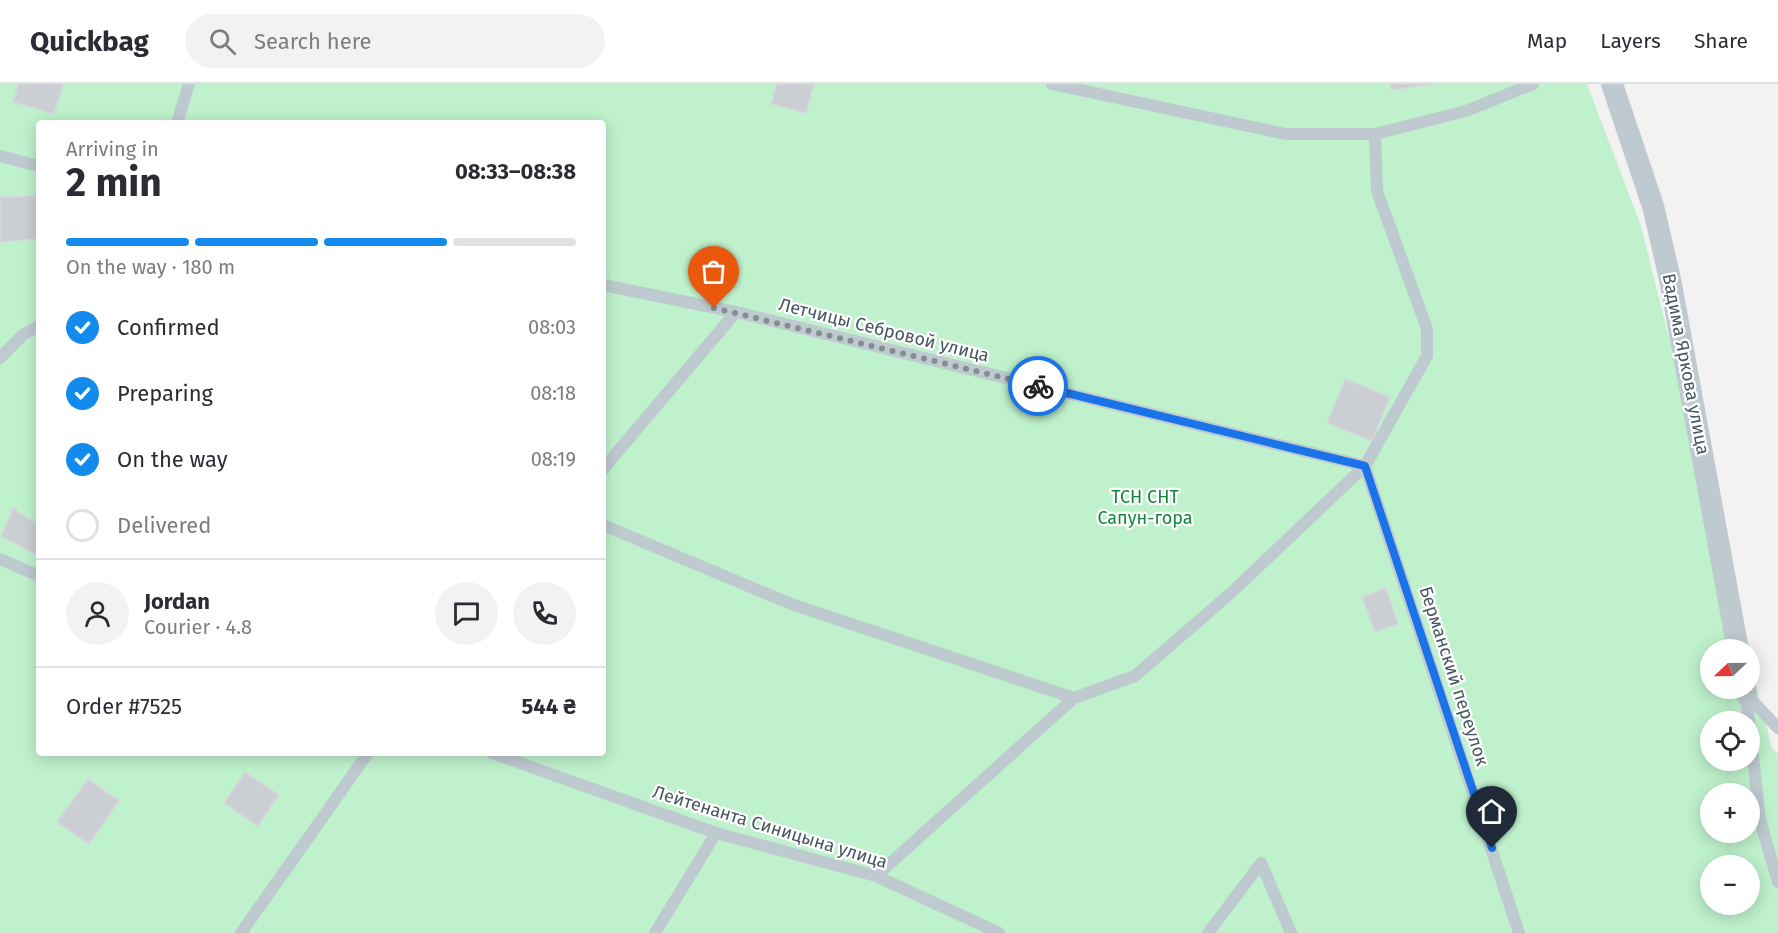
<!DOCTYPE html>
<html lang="en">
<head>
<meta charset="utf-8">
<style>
	:root { --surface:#fff; --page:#f2f2f3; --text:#2b2b33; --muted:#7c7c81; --line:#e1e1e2; --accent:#128bec }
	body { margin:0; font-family:"Fira Sans",sans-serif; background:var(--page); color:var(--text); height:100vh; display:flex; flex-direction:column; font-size:22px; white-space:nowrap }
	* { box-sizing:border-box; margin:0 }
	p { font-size:20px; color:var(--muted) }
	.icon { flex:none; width:33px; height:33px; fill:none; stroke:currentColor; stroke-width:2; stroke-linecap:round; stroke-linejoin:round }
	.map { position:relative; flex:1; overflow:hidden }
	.drawer { position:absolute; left:36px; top:36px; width:570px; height:636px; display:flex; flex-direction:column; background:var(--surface); border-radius:6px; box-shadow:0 3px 15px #0003 }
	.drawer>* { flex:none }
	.needle { width:39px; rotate:248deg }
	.tools { position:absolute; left:1700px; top:555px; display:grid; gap:12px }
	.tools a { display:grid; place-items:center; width:60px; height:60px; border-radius:50%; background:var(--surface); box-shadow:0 3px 15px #0003; font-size:30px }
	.pin { position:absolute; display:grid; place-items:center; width:51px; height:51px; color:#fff; margin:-62px -26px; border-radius:50% 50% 50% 0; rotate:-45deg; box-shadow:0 0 6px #0007 }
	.pin .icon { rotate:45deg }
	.courier { position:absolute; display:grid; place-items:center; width:60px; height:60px; margin:-30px; border:4px solid #1a73e8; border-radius:50%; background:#fff; color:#222; box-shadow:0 2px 8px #0007 }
	.overview em { font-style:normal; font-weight:700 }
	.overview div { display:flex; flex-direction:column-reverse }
	.overview { display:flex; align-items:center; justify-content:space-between; height:102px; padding:0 30px }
	h1 { font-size:39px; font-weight:700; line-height:45px }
	.bar { display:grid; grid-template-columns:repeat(4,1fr); gap:9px 6px; align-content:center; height:72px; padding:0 30px }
	.bar i { height:8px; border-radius:4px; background:var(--line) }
	.bar .selected { background:var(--accent) }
	.bar p { grid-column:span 4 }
	.line { display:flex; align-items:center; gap:15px; padding:0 30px; border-top:2px solid var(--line) }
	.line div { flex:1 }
	.round { display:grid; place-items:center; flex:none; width:63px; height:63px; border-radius:32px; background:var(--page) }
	ol { padding:0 30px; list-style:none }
	li { display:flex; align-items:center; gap:18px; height:66px }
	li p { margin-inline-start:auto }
	li .icon { padding:6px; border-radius:50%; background:var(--accent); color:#fff; stroke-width:4 }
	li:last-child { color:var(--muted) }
	li i { width:33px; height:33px; border:3px solid var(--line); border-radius:50% }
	header { display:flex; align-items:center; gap:36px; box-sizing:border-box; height:84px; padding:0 30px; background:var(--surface); border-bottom:2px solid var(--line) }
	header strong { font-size:28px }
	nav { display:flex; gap:33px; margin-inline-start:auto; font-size:21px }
	.search { width:420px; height:54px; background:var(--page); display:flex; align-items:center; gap:15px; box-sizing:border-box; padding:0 21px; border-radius:33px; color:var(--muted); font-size:22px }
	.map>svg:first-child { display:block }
	.green { fill:#bff1cc; fill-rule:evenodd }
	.building { fill:#cbcfd3; stroke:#d5d8dc; stroke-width:1.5 }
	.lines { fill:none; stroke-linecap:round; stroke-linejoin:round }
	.service { stroke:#becad0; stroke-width:12 }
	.minor { stroke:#becad0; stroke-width:22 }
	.done { stroke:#848d92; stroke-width:6; stroke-dasharray:0 10.8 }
	.route { stroke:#1a73e8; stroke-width:8 }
	.labels { text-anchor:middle; stroke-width:4.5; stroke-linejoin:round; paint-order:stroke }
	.street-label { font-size:18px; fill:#48575f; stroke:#fff }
	.park-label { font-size:18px; fill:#14853f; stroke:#fff }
</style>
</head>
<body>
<header>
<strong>Quickbag</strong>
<div class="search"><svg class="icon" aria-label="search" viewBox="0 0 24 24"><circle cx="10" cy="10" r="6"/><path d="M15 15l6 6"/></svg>Search here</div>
<nav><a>Map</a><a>Layers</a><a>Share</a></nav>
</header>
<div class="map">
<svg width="1778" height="849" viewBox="0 0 1778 849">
	<rect width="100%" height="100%" fill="#f3f1f1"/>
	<path class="green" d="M0,0h1587l54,142 106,423 -37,1v38h39v-31l23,91 6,6v179h-1778zM39,39h564v630h-564zM1710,638h39v38h-39zM1710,710h39v38h-39zM1710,782h39v38h-39z"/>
	<path class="building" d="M18,0h46l-10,30 -41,-12z
		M777,0h37l-8,29 -35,-9z
		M1390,0h43l-42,6z
		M39,112l-1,43 -38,3v-45z
		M1345,295l45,18 -18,44 -45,-18z
		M13,424l26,18v22l-5,6 -33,-18z
		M1386,504l12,36 -23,8 -13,-35z
		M245,688l34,23 -21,31 -34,-23z
		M88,695l31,22 -30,43 -32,-22z"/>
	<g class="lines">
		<path class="service" d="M1052,0l233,50h90l91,-23 67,-27
			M177,39l12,-39
			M0,72l39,10
			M603,201l133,27 629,154
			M0,274l24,-24 15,-8
			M1365,382l154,467
			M603,385l133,-157
			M603,441l188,79 283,94
			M0,475l39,17
			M1746,610l14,126 18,62
			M1746,610l32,34
			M492,669l224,80 160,43 123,57
			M876,792l198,-178 61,-22 97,-84 133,-126 62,-110v-27l-50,-138 -2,-57
			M241,849l127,-180
			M655,849l61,-100
			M1208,849l53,-70 30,70"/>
		<path class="minor" d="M1612,0l41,122 17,73 68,371
			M1745,604l1,6"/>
	</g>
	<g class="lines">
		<path class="done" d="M714,224l324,78"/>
		<path class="route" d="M1038,302l327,80 127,382"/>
	</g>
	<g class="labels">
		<g class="street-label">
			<text transform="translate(884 246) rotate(14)" y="6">Летчицы Себровой улица</text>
			<text transform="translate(1686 280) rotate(79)" y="6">Вадима Яркова улица</text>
			<text transform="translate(1454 592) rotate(72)" y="6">Берманский переулок</text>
			<text transform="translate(770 743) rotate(17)" y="6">Лейтенанта Синицына улица</text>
		</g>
		<g class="park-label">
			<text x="1145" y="419">ТСН СНТ<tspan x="1145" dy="21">Сапун-гора</tspan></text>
		</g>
	</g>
</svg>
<div class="tools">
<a><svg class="needle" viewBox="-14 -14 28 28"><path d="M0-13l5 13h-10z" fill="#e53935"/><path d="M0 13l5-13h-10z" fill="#7c7c81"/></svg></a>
<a><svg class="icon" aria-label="locate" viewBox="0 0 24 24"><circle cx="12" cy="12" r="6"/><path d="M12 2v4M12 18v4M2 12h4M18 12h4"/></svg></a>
<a>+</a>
<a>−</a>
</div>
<div class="pin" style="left:714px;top:224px;background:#ea580c"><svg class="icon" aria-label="bag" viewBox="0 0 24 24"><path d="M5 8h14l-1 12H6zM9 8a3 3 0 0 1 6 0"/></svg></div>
<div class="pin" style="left:1492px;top:764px;background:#1f2937"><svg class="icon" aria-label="home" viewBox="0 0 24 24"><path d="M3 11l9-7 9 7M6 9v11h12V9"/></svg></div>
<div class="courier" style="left:1038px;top:302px"><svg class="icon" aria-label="bike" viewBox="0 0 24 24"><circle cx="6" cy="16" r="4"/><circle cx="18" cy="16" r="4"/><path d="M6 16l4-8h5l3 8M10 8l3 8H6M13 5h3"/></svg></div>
<section class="drawer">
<div class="overview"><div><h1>2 min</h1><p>Arriving in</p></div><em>08:33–08:38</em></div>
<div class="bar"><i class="selected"></i><i class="selected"></i><i class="selected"></i><i></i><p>On the way · 180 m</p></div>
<ol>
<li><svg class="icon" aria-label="check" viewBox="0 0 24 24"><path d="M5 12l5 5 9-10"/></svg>Confirmed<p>08:03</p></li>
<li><svg class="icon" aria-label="check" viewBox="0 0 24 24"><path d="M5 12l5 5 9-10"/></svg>Preparing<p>08:18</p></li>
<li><svg class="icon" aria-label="check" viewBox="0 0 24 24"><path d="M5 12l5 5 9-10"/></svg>On the way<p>08:19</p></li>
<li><i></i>Delivered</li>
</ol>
<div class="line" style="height:108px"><a class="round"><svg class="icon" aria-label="person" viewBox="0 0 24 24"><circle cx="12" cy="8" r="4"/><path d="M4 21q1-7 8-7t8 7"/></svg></a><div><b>Jordan</b><p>Courier · 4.8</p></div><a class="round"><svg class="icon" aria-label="chat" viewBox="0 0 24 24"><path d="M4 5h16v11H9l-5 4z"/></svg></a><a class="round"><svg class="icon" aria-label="phone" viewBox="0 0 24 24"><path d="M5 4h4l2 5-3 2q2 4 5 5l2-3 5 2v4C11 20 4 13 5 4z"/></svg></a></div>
<div class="line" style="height:78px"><div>Order #7525</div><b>544 ₴</b></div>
</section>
</div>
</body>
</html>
